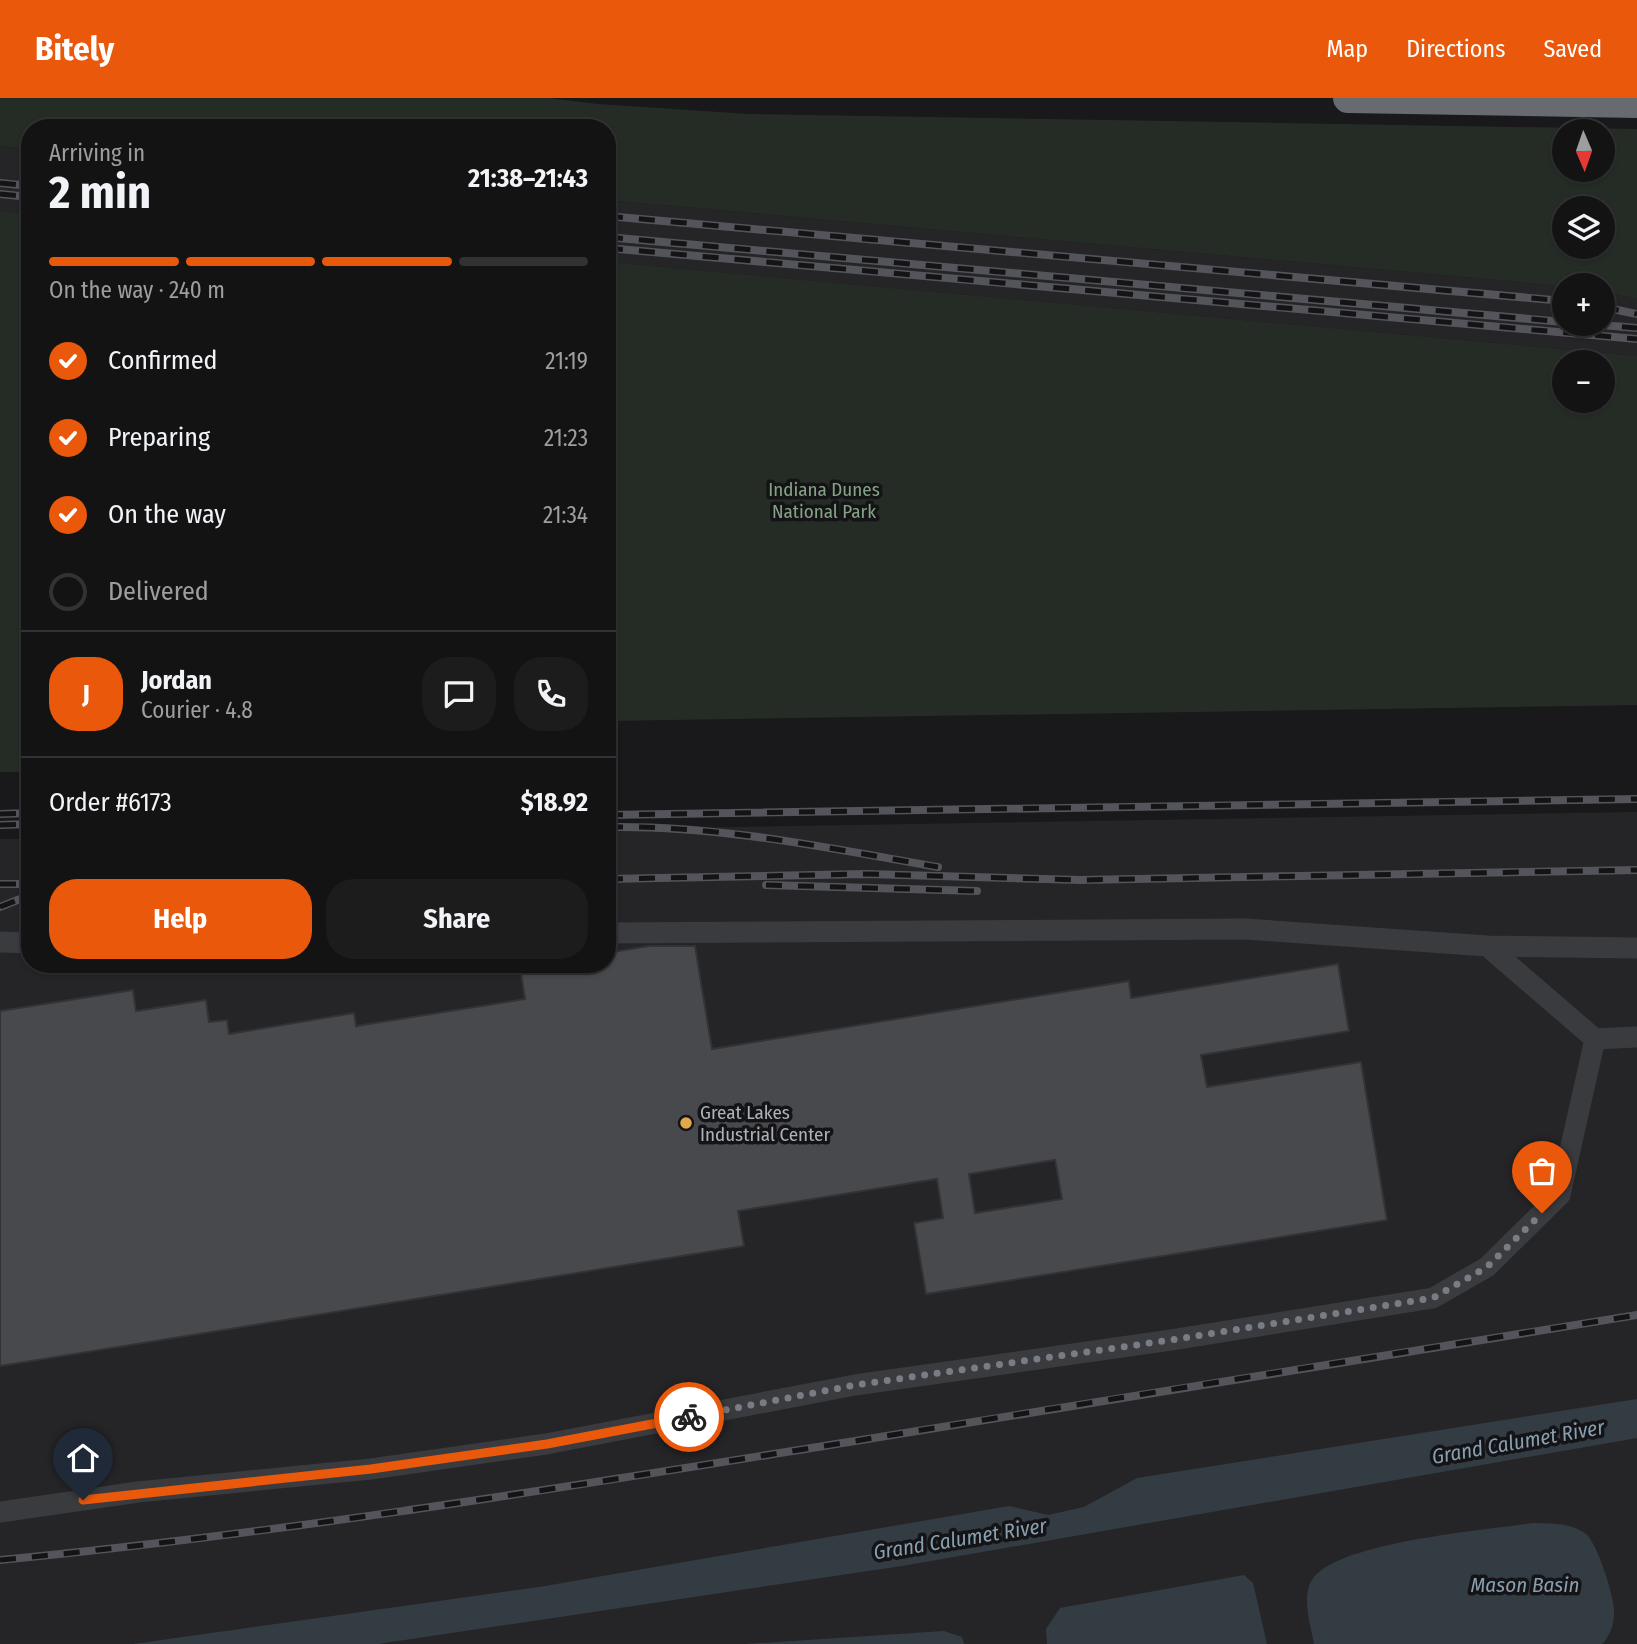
<!DOCTYPE html>
<html lang="en">
<head>
<meta charset="utf-8">
<style>
	:root { --surface:#131314; --page:#1c1c1d; --text:#f1f3f6; --muted:#9d9ea0; --line:#323234; --accent:#ea580c }
	body { margin:0; font-family:"Fira Sans Condensed",sans-serif; background:var(--page); color:var(--text); height:100vh; display:flex; flex-direction:column; font-size:26px; white-space:nowrap }
	* { box-sizing:border-box; margin:0 }
	p { font-size:23px; color:var(--muted) }
	.icon { flex:none; width:38px; height:38px; fill:none; stroke:currentColor; stroke-width:2; stroke-linecap:round; stroke-linejoin:round }
	.map { position:relative; flex:1; overflow:hidden }
	.drawer { position:absolute; left:21px; top:21px; width:595px; height:854px; display:flex; flex-direction:column; background:var(--surface); border-radius:28px; box-shadow:0 2px 5px #0004,0 0 0 2px var(--line) }
	.drawer>* { flex:none }
	.needle { width:46px; rotate:178deg }
	.controls { position:absolute; left:1552px; top:21px; display:grid; gap:14px }
	.controls a { display:grid; place-items:center; width:63px; height:63px; border-radius:50%; background:var(--surface); box-shadow:0 2px 5px #0004,0 0 0 2px var(--line); font-size:35px }
	.pin { position:absolute; display:grid; place-items:center; width:60px; height:60px; color:#fff; margin:-72px -30px; border-radius:50% 50% 50% 0; rotate:-45deg; box-shadow:0 0 7px #0007 }
	.pin .icon { rotate:45deg }
	.courier { position:absolute; display:grid; place-items:center; width:70px; height:70px; margin:-35px; border:5px solid #ea580c; border-radius:50%; background:#fff; color:#222; box-shadow:0 2px 9px #0007 }
	.headline em { font-style:normal; font-weight:700 }
	.headline div { display:flex; flex-direction:column-reverse }
	.headline { display:flex; align-items:center; justify-content:space-between; height:119px; padding:0 28px }
	h1 { font-size:46px; font-weight:700; line-height:52px }
	.bar { display:grid; grid-template-columns:repeat(4,1fr); gap:10px 7px; align-content:center; height:84px; padding:0 28px }
	.bar i { height:9px; border-radius:5px; background:var(--line) }
	.bar .selected { background:var(--accent) }
	.bar p { grid-column:span 4 }
	.line { display:flex; align-items:center; gap:18px; padding:0 28px; border-top:2px solid var(--line) }
	.line div { flex:1 }
	.round { display:grid; place-items:center; flex:none; width:74px; height:74px; border-radius:28px; background:var(--page) }
	ol { padding:0 28px; list-style:none }
	li { display:flex; align-items:center; gap:21px; height:77px }
	li p { margin-inline-start:auto }
	li .icon { padding:7px; border-radius:50%; background:var(--accent); color:#fff; stroke-width:4 }
	li:last-child { color:var(--muted) }
	li i { width:38px; height:38px; border:4px solid var(--line); border-radius:50% }
	.button { display:flex; gap:14px; margin-top:auto; padding:14px 28px }
	.button a { flex:1; height:80px; border-radius:28px; background:var(--accent); color:#fff; font-size:28px; font-weight:700; line-height:80px; text-align:center }
	.button a+a { background:var(--page); color:var(--text) }
	header { display:flex; align-items:center; gap:42px; box-sizing:border-box; height:98px; padding:0 35px; background:var(--accent); color:#fff }
	header strong { font-size:33px }
	nav { display:flex; gap:38px; margin-inline-start:auto; font-size:24px }
	.map>svg:first-child { display:block }
	.built { fill:#252528 }
	.green { fill:#252c26; fill-rule:evenodd }
	.water { fill:#343c43 }
	.building { fill:#48494d; stroke:#333337; stroke-width:2; fill-rule:evenodd }
	.lines { fill:none; stroke-linecap:round; stroke-linejoin:round }
	.minor { stroke:#3a3b3f; stroke-width:21 }
	.highway { stroke:#676a70; stroke-width:30 }
	.rail-casing { stroke:#53555a; stroke-width:8 }
	.rail { stroke:#141416; stroke-width:5; stroke-dasharray:16; stroke-linecap:butt }
	.done { stroke:#797c82; stroke-width:7; stroke-dasharray:0 12.6 }
	.route { stroke:#ea580c; stroke-width:9 }
	.poi-dot { fill:#e0a74c; stroke:#141416; stroke-width:2.5 }
	.labels { text-anchor:middle; stroke-width:7; stroke-linejoin:round; paint-order:stroke }
	.park-label { font-size:19px; fill:#86a286; stroke:#141416 }
	.poi-label { font-size:19px; fill:#adb1b9; stroke:#141416; text-anchor:start }
	.water-label { font-size:21px; font-style:italic; fill:#889fb0; stroke:#141416 }
</style>
</head>
<body>
<header>
<strong>Bitely</strong>
<nav><a>Map</a><a>Directions</a><a>Saved</a></nav>
</header>
<div class="map">
<svg width="1637" height="1546" viewBox="0 0 1637 1546">
	<rect width="100%" height="100%" fill="#19191b"/>
	<path class="built" d="M0,48l30,3v65l-30,-3z
		M607,102l957,86v38h39v-32l34,7v57l-1030,-94z
		M1637,714v832h-1637v-805h30v125h577v-135z"/>
	<path class="green" d="M0,0h548l50,6 151,10 888,15v170l-34,-7v-7l-39,1 -957,-86v-72h-577v21l-30,-3zM1603,33v39h-39v-39zM1603,110v39h-39v-39z
		M0,113l30,3v558h-30z
		M607,164l1030,94v349l-1030,16zM1603,264v39h-39v-39z"/>
	<path class="water" d="M1637,1301v39l-735,128 -524,78h-245l406,-57 470,-81 39,9 36,-8 53,-29z
		M1533,1425c18,1 37,-1 53,11 11,9 30,66 28,81 0,9 -5,23 -12,29h-288c-3,-18 -13,-47 -2,-64 23,-38 175,-50 221,-57z
		M1244,1477l9,8 14,61h-220l-1,-15 14,-21z
		M944,1533l18,6 2,7h-219z"/>
	<path class="building" d="M649,848h46l17,103 417,-68 2,17 207,-34 11,67 -148,24 6,32 154,-25 26,158 -461,74 -12,-71 29,-5 -6,-39 -199,32 6,35 -744,120v-355l133,-21 3,21 70,-11 3,22 18,-2 2,14 125,-21 2,13 169,-27 -5,-32 17,-3h70v-11zM1055,1062l7,39 -87,14 -6,-39z"/>
	<g class="lines">
		<path class="minor" d="M607,835l638,-4 242,17 108,93 42,-2
			M0,844l30,1
			M1487,848l150,2
			M0,1414l138,-20 233,-23 175,-25 309,-59 316,-45 262,-42 54,-31 73,-72 35,-156"/>
		<path class="highway" d="M1348,0l289,5"/>
		<defs>
			<path id="rail" d="M0,85l30,3
				M0,96l30,3
				M607,118l957,85
				M607,139l957,85
				M607,150l1030,91
				M1603,209l34,7
				M1590,226l47,4
				M0,716l30,-1
				M607,717l1030,-16
				M0,727l30,-1
				M607,729c112,-2 221,21 331,40
				M607,781l259,-5 214,6 557,-10
				M0,786h30
				M766,787l211,6
				M0,809l30,-12
				M0,1462c285,-27 566,-73 849,-118 262,-43 525,-85 788,-127"/>
		</defs>
		<use href="#rail" class="rail-casing"/>
		<use href="#rail" class="rail"/>
	</g>
	<g class="lines">
		<path class="done" d="M689,1319l166,-32 316,-45 262,-42 54,-31 55,-54"/>
		<path class="route" d="M83,1402l288,-31 176,-25 142,-27"/>
	</g>
	<circle class="poi-dot" cx="686" cy="1025" r="7"/>
	<g class="labels">
		<g class="park-label">
			<text x="824" y="398">Indiana Dunes<tspan x="824" dy="22">National Park</tspan></text>
		</g>
		<g class="poi-label">
			<text x="700" y="1021">Great Lakes<tspan x="700" dy="22">Industrial Center</tspan></text>
		</g>
		<g class="water-label">
			<text transform="translate(1518 1344) rotate(-10)" y="7">Grand Calumet River</text>
			<text transform="translate(960 1441) rotate(-9)" y="7">Grand Calumet River</text>
			<text x="1525" y="1494">Mason Basin</text>
		</g>
	</g>
</svg>
<div class="controls">
<a><svg class="needle" viewBox="-14 -14 28 28"><path d="M0-13l5 13h-10z" fill="#e53935"/><path d="M0 13l5-13h-10z" fill="#9d9ea0"/></svg></a>
<a><svg class="icon" aria-label="layers" viewBox="0 0 24 24"><path d="M12 4l9 5-9 5-9-5zM3 14l9 5 9-5"/></svg></a>
<a>+</a>
<a>−</a>
</div>
<div class="pin" style="left:1542px;top:1115px;background:#ea580c"><svg class="icon" aria-label="bag" viewBox="0 0 24 24"><path d="M5 8h14l-1 12H6zM9 8a3 3 0 0 1 6 0"/></svg></div>
<div class="pin" style="left:83px;top:1402px;background:#1f2937"><svg class="icon" aria-label="home" viewBox="0 0 24 24"><path d="M3 11l9-7 9 7M6 9v11h12V9"/></svg></div>
<div class="courier" style="left:689px;top:1319px"><svg class="icon" aria-label="bike" viewBox="0 0 24 24"><circle cx="6" cy="16" r="4"/><circle cx="18" cy="16" r="4"/><path d="M6 16l4-8h5l3 8M10 8l3 8H6M13 5h3"/></svg></div>
<section class="drawer">
<div class="headline"><div><h1>2 min</h1><p>Arriving in</p></div><em>21:38–21:43</em></div>
<div class="bar"><i class="selected"></i><i class="selected"></i><i class="selected"></i><i></i><p>On the way · 240 m</p></div>
<ol>
<li><svg class="icon" aria-label="check" viewBox="0 0 24 24"><path d="M5 12l5 5 9-10"/></svg>Confirmed<p>21:19</p></li>
<li><svg class="icon" aria-label="check" viewBox="0 0 24 24"><path d="M5 12l5 5 9-10"/></svg>Preparing<p>21:23</p></li>
<li><svg class="icon" aria-label="check" viewBox="0 0 24 24"><path d="M5 12l5 5 9-10"/></svg>On the way<p>21:34</p></li>
<li><i></i>Delivered</li>
</ol>
<div class="line" style="height:126px"><b class="round" style="background:var(--accent);color:#fff">J</b><div><b>Jordan</b><p>Courier · 4.8</p></div><a class="round"><svg class="icon" aria-label="chat" viewBox="0 0 24 24"><path d="M4 5h16v11H9l-5 4z"/></svg></a><a class="round"><svg class="icon" aria-label="phone" viewBox="0 0 24 24"><path d="M5 4h4l2 5-3 2q2 4 5 5l2-3 5 2v4C11 20 4 13 5 4z"/></svg></a></div>
<div class="line" style="height:91px"><div>Order #6173</div><b>$18.92</b></div>
<div class="button"><a>Help</a><a>Share</a></div>
</section>
</div>
</body>
</html>
